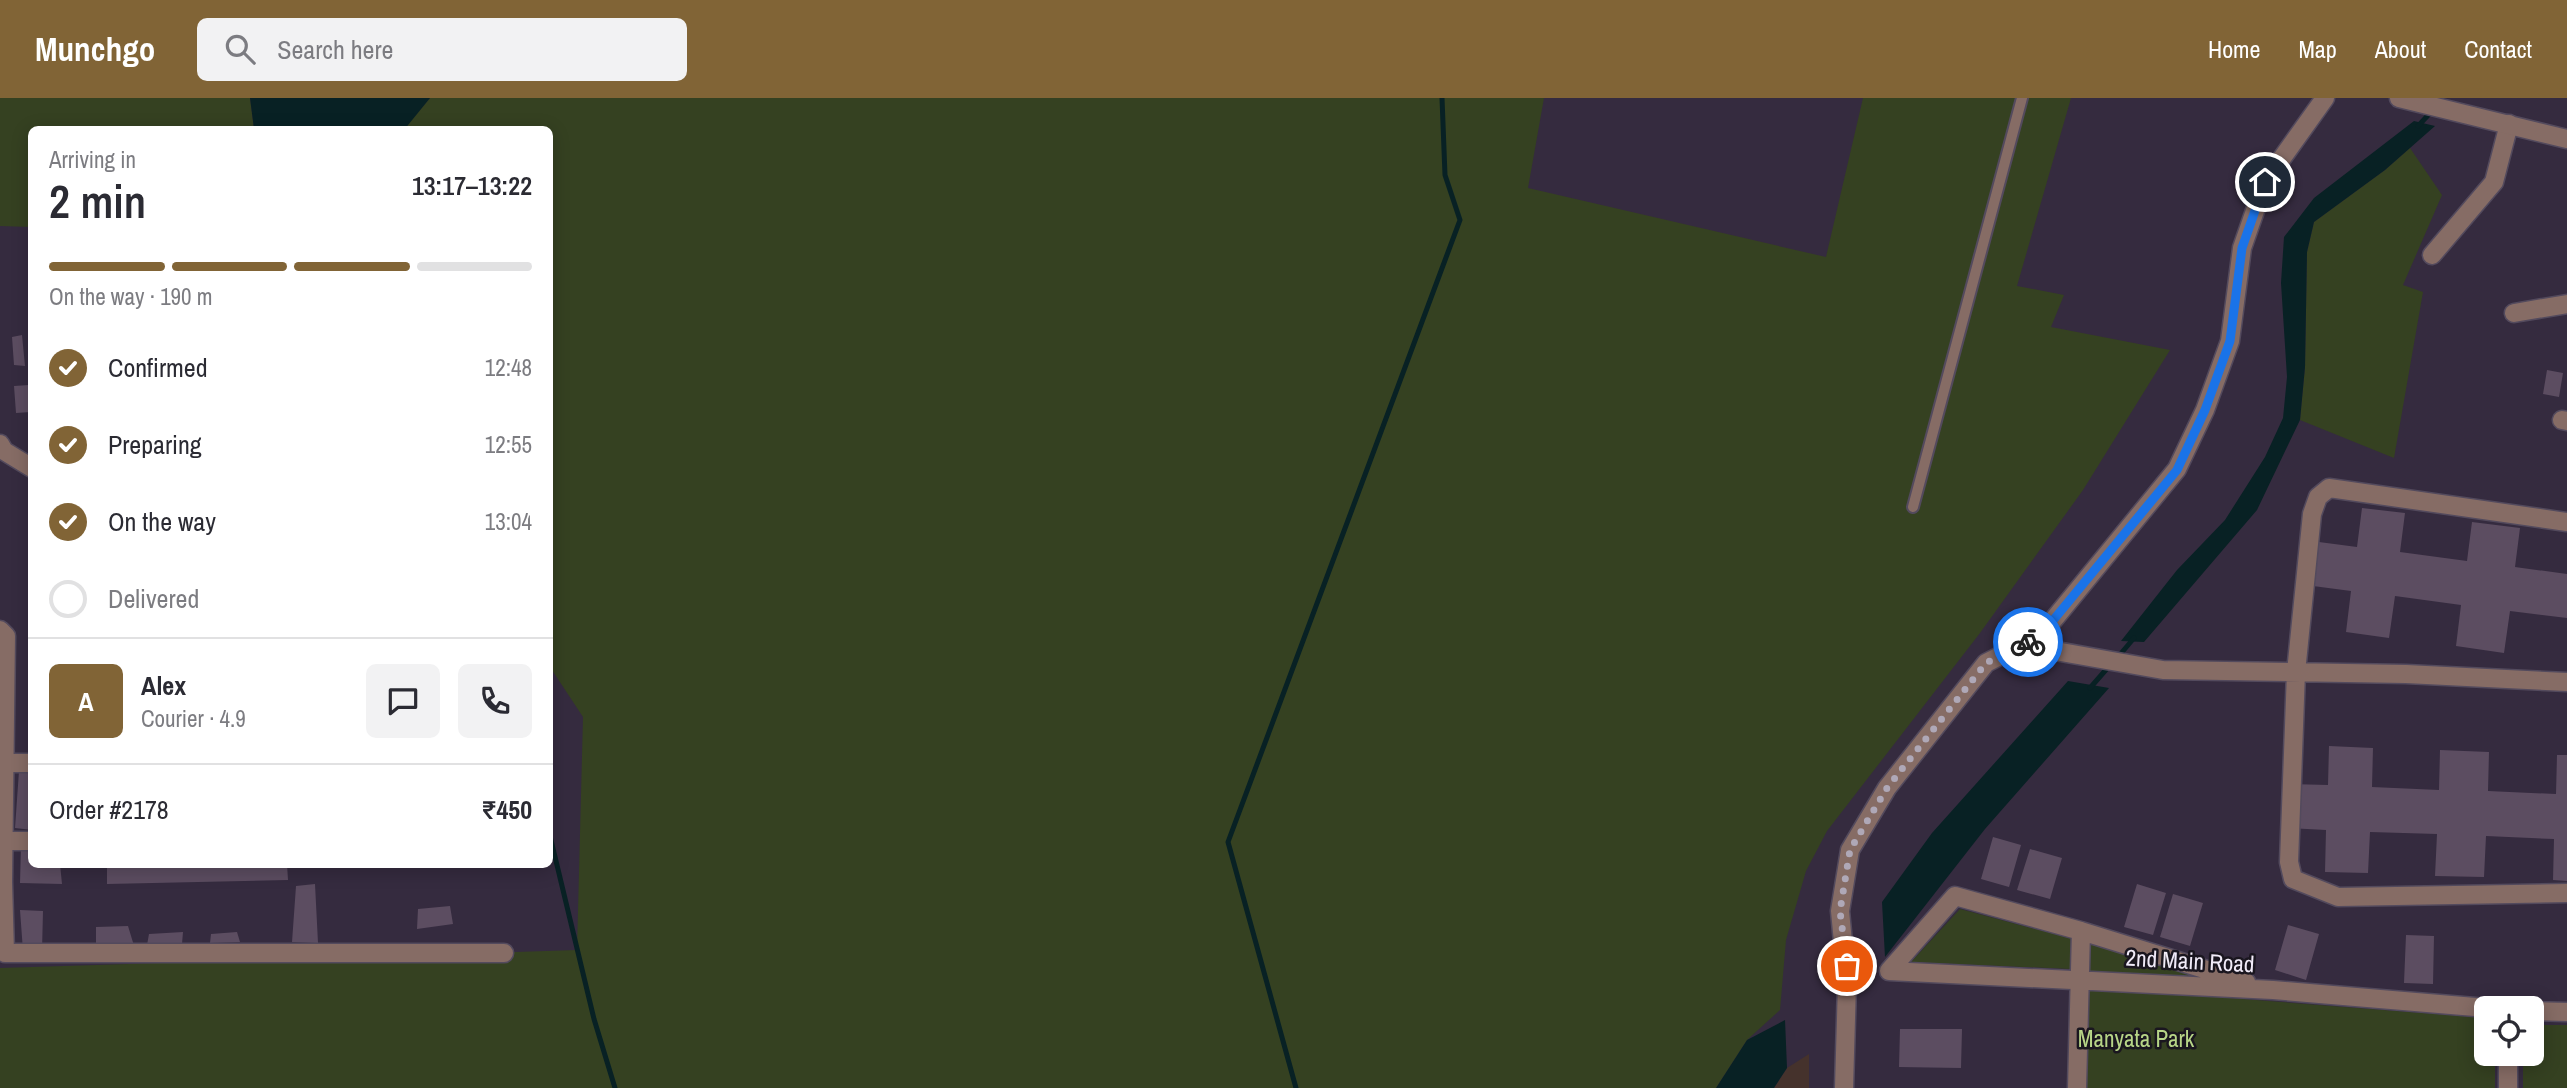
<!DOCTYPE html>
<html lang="en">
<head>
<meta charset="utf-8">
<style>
	:root { --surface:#fff; --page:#f2f2f3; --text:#2b2b33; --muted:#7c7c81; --line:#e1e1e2; --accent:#816436 }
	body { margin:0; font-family:"Archivo Narrow",sans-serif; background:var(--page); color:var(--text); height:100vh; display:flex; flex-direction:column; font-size:26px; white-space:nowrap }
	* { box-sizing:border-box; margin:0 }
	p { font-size:23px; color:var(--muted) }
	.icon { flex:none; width:38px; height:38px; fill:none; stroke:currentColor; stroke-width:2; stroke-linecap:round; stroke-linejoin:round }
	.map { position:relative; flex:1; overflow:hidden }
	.drawer { position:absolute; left:28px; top:28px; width:525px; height:742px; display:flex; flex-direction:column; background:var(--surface); border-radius:10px; box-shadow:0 4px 18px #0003 }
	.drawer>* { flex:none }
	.fabs { position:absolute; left:2474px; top:898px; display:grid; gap:14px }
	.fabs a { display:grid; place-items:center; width:70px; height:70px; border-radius:10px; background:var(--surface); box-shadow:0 4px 18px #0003; font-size:35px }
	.pin { position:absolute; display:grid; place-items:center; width:60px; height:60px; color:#fff; margin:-30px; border:4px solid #fff; border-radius:50%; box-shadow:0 2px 7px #0007 }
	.courier { position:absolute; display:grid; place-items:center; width:70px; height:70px; margin:-35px; border:5px solid #1a73e8; border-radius:50%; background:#fff; color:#222; box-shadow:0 2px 9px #0007 }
	.summary em { font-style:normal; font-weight:600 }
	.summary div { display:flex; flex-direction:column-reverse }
	.summary { display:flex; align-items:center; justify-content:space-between; height:119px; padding:0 21px }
	h1 { font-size:46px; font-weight:600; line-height:52px }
	.bar { display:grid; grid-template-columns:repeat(4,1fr); gap:10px 7px; align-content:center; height:84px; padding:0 21px }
	.bar i { height:9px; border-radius:5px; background:var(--line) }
	.bar .selected { background:var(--accent) }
	.bar p { grid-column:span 4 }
	.line { display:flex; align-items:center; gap:18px; padding:0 21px; border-top:2px solid var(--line) }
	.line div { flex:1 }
	.round { display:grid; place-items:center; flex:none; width:74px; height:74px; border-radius:10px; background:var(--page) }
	ol { padding:0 21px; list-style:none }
	li { display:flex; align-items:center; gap:21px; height:77px }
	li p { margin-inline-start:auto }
	li .icon { padding:7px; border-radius:50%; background:var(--accent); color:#fff; stroke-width:4 }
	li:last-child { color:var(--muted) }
	li i { width:38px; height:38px; border:4px solid var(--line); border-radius:50% }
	header { display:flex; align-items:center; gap:42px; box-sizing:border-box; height:98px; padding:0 35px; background:var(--accent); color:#fff }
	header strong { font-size:33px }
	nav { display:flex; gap:38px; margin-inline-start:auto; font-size:24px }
	.search { width:490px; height:63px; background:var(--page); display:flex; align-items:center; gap:18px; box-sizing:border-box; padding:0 24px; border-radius:10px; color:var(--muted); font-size:26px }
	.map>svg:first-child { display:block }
	.commercial { fill:#45322c }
	.green { fill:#354121 }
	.water { fill:#082124 }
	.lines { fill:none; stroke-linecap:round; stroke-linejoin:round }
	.stream { stroke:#082124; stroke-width:5 }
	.building { fill:#5c4d61 }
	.service-casing { stroke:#534a5d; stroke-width:14 }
	.minor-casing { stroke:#534a5d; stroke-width:21 }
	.tertiary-casing { stroke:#534a5d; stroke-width:21 }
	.service { stroke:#866c65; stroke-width:10 }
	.minor { stroke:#866c65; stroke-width:18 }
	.tertiary { stroke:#866c65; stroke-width:18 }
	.done { stroke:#afa8b7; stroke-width:7; stroke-dasharray:0 12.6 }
	.route { stroke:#1a73e8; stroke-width:9 }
	.labels { text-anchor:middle; stroke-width:5; stroke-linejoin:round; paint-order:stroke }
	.street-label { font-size:23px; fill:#f1ebf8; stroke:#1a161f }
	.park-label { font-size:23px; fill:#b7d587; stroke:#1a161f }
</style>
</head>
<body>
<header>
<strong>Munchgo</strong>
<div class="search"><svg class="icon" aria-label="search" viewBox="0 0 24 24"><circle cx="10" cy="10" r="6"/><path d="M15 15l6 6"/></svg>Search here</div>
<nav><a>Home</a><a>Map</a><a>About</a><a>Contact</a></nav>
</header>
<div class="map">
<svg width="2567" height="990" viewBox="0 0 2567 990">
	<rect width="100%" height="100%" fill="#352b3f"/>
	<path class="commercial" d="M1809,956v34h-35l13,-20z"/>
	<path class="green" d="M0,0h250l4,31 -222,1 -1,97 -31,-1z
		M430,0h1114l-16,90 298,69 37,-159h208l-54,188 47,9 -13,32 119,23 -87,140 -103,143 -153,198 -21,40 -20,69 -6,70 -33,30 -31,48h-1716v-120l577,-18 6,-233 -33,-50v-537l-146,-1z
		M2410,50l32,47 -39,90 20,7 -29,166 -94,-38 5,-53 2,-115 7,-30 71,-52z
		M1960,811l113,30 -2,30 -160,-7z
		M2087,840l157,48 -157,-12z
		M2088,889l399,31v36h8v34h-409z
		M2532,927h35v63h-44v-34h9z"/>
	<path class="water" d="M250,0h180l-26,32 -150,-1z
		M2414,23l21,5 -50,44 -71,52 -7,30 -2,115 -5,53 -43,90 -113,132 -23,-1 56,-71 48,-50 40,-63 18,-39 4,-41 -6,-94 3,-46 30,-39z
		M2068,583l41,7 -124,141 -100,128 -3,-55 50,-69z
		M1785,922l2,48 -13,20h-58l31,-48z"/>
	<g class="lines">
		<path class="stream" d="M2418,28l15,-16
			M2118,559l16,-19
			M2090,590l21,-24
			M550,738l44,183 21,69
			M1296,990l-68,-246 232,-622 -15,-45 -3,-77"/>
	</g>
	<path class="building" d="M22,237l3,31 -11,-1 -2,-28z
		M2547,272l16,3 -4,24 -16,-3z
		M29,287l2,27 -15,1 -2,-27z
		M2362,410l43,5 -5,39 67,9 5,-39 48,6 -5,39 52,7v44l-57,-7 -6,42 -48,-7 5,-41 -66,-9 -6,42 -43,-6 5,-41 -38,-5 6,-44 38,5z
		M2329,648l44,2 -1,39 67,3 1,-40 49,2 -1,39 68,3 1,-39h10v126l-14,-1 1,-41 -68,-3 -2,41 -49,-1 2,-42 -67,-2 -2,41 -43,-1 1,-42 -38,-2 1,-44 39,1z
		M19,673h13v59l-17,-2z
		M1993,739l28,8 -12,42 -28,-8z
		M21,748l11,1v17h28l2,20 -42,-1z
		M2030,751l32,9 -12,41 -33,-9z
		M107,766h180l1,16 -181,4z
		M315,786l3,59 -26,-1 4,-56z
		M2137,786l29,9 -13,42 -29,-8z
		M2173,796l30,9 -13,43 -30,-9z
		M450,808l3,18 -36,5 1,-20z
		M20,812l23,1 -1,40h-19z
		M2288,827l31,9 -13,46 -31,-10z
		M128,828l7,23 -39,-2v-20z
		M183,834l-1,12 -35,1 2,-11z
		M237,834l3,10 -30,1 1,-9z
		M2406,837l28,1 -1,48 -29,-1z
		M1900,931h62l-1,39 -62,-1z"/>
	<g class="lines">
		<defs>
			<path id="service" d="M1913,409l109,-409"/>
			<path id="minor" d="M2432,157l62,-73 15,-58
				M2514,215l53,-9
				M2562,322l5,1
				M0,346l4,7 28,17
				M2567,424l-238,-34 -11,9 -6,17 -16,158 -7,190 4,17 45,18 229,-4
				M0,532l6,6 -3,246 -3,-1
				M2022,547l141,25 243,4 161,8
				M6,665h26
				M4,743h28
				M3,784l2,71h499
				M1889,873l384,19 214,18
				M1889,873l66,-75 126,35
				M2532,913l35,1
				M2077,990l4,-157 165,51
				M2508,990v-34"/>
			<path id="tertiary" d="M2399,0l168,41
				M1844,990l3,-104 -7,-73 10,-61 37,-62 99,-125 55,-28 136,-166 28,-59 25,-69 12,-93 23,-66 60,-84"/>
		</defs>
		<use href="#service" class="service-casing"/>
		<use href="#minor" class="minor-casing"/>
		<use href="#tertiary" class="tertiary-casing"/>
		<use href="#service" class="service"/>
		<use href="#minor" class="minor"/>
		<use href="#tertiary" class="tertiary"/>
	</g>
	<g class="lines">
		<path class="done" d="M1847,868l-7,-55 10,-61 37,-62 99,-125 42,-21"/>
		<path class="route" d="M2028,544l13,-7 136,-165 28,-60 25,-69 12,-93 23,-66"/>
	</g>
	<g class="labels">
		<g class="street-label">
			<text transform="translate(2190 863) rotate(3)" y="8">2nd Main Road</text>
		</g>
		<g class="park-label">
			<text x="2136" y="949">Manyata Park</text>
		</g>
	</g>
</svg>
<div class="fabs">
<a><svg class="icon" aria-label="locate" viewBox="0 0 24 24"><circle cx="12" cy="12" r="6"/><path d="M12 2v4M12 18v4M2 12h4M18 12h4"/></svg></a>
</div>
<div class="pin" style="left:1847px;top:868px;background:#ea580c"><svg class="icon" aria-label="bag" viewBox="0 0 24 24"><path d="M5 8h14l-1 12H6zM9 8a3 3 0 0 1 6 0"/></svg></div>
<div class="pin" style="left:2265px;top:84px;background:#1f2937"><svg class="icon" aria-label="home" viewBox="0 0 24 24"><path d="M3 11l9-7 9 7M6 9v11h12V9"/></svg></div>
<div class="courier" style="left:2028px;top:544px"><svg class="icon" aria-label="bike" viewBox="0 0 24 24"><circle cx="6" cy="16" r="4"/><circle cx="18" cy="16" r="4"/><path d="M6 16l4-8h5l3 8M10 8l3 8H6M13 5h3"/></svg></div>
<section class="drawer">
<div class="summary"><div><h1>2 min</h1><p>Arriving in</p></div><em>13:17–13:22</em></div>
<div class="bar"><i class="selected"></i><i class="selected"></i><i class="selected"></i><i></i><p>On the way · 190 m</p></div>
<ol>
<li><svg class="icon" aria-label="check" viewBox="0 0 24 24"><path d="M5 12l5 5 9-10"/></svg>Confirmed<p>12:48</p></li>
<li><svg class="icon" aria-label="check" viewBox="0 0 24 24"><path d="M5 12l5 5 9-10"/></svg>Preparing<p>12:55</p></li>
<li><svg class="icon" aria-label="check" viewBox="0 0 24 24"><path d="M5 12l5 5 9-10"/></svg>On the way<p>13:04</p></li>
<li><i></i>Delivered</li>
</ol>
<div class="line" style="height:126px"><b class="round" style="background:var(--accent);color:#fff">A</b><div><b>Alex</b><p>Courier · 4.9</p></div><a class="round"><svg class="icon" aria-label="chat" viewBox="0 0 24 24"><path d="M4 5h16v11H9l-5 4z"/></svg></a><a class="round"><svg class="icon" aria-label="phone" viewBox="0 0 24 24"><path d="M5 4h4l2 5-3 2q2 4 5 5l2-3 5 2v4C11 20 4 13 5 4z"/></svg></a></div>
<div class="line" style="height:91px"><div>Order #2178</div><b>₹450</b></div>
</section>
</div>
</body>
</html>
